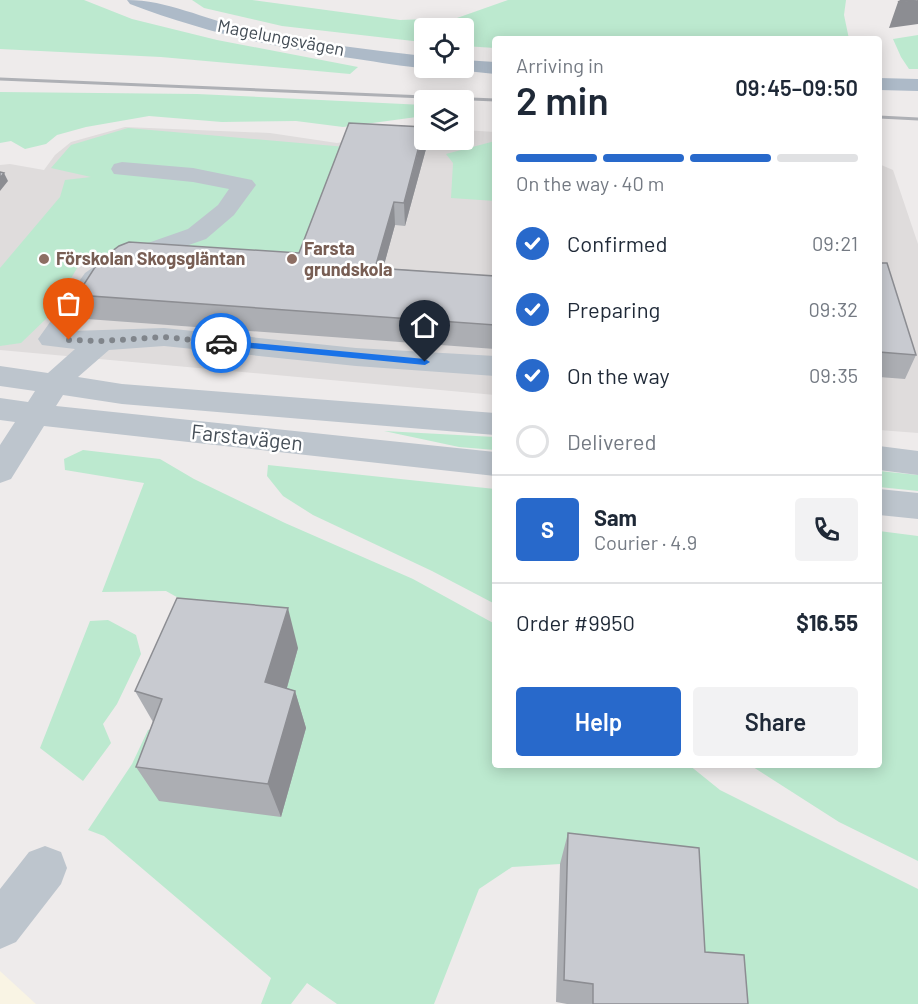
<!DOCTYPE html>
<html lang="en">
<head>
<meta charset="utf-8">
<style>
	:root { --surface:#fff; --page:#f2f2f3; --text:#1f2937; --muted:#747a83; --line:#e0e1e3; --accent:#2869cb }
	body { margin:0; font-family:Barlow,sans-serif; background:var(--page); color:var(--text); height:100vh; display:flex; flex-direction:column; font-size:22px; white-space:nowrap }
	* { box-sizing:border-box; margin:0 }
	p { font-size:20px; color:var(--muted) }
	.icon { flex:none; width:33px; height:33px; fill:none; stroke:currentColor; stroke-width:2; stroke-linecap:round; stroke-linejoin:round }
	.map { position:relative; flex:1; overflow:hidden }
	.panel { position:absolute; left:492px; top:36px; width:390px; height:732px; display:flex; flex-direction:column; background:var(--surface); border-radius:6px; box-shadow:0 3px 15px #0003 }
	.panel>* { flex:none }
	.buttons { position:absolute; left:414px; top:18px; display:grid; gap:12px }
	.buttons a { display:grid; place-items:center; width:60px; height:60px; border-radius:6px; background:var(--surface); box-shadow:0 3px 15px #0003; font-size:30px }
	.pin { position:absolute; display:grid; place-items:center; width:51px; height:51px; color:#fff; margin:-62px -26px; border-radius:50% 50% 50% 0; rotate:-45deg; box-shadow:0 0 6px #0007 }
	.pin .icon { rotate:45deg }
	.courier { position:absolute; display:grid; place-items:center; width:60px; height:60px; margin:-30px; border:4px solid #1a73e8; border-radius:50%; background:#fff; color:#222; box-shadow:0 2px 8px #0007 }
	.overview em { font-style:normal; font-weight:600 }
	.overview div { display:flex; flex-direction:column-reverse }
	.overview { display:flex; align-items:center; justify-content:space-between; height:102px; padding:0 24px }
	h1 { font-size:39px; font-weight:600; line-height:45px }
	.bar { display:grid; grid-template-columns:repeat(4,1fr); gap:9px 6px; align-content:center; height:72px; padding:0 24px }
	.bar i { height:8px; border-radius:4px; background:var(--line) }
	.bar .active { background:var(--accent) }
	.bar p { grid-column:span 4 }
	.line { display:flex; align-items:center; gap:15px; padding:0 24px; border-top:2px solid var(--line) }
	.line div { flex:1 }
	.round { display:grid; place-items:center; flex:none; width:63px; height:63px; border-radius:6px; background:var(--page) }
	ol { padding:0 24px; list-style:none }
	li { display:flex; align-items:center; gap:18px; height:66px }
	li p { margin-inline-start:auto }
	li .icon { padding:6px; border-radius:50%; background:var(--accent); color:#fff; stroke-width:4 }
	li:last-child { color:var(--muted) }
	li i { width:33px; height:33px; border:3px solid var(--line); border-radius:50% }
	.primary-button { display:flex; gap:12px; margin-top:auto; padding:12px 24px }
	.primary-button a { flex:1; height:69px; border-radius:6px; background:var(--accent); color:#fff; font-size:24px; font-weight:600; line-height:69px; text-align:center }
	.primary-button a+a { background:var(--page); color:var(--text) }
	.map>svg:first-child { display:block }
	.commercial { fill:#f9f4e4 }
	.education { fill:#dfdcdc }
	.green { fill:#bce9cf }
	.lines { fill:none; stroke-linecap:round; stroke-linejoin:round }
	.minor { fill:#bdc5cd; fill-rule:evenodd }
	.major { fill:#adbac8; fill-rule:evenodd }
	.rail { stroke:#aeb0b5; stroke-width:3 }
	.wall { fill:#acaeb3 }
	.shaded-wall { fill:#8c8d92 }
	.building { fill:#c8cad0; stroke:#8c8d92; stroke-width:1.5 }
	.route { fill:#1a73e8 }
	.done { stroke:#80858b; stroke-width:6; stroke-dasharray:0 10.8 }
	.education-dot { fill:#8d6e63; stroke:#fff; stroke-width:2 }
	.labels { text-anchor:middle; stroke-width:5; stroke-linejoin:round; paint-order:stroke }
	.far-street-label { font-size:18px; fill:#454e57; stroke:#fff }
	.far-education-label { font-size:18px; font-weight:bold; fill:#785e54; stroke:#fff; text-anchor:start }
	.street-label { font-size:21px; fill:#454e57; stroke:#fff }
</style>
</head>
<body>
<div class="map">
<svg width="918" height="1004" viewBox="0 0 918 1004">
	<rect width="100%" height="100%" fill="#eeebeb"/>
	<path class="commercial" d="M0,971l36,33h-36z"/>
	<path class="education" d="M125,127l145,6 67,10 46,-9 41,6h40v-10l31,2v263l-495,-45v-185l10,-1 34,6 11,-15 16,-13z
		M879,164l14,6 25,74v189l-39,-3z"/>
	<path class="green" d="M0,0h84l48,19 85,21 141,27 -8,7 -189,-17 -161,-8z
		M192,0h60l148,20 57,-2 51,-18h338l-2,15 5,24h-354v9l-31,-2v-18h-40v15l-2,-1 -140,-16 -78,-18z
		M918,35v34h-9l-8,-12 -8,-18z
		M0,92l197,2 227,11v11l-81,11 -47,-6 -74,1 -73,-6 -63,11 -29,8 -11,9 -21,5 -14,-8 -11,2z
		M128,128l218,19 -47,126 -202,-17 -17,7 -31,53 -28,27 -21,3v-78l60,-71 5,-17 26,-3 -40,-9 20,-23z
		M495,141v60l-44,-3 2,-35 -7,-9z
		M384,431l111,6v13l-36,-3z
		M83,450l77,9 34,20 91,44 128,56 82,45v141h194l31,25 198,99v115h-195l-37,-28 -5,-98 -121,-14 -48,3 -33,22 -45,115h-97l-30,-21 -16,21h-30l10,-26 -167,-142 -16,-6 44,-66 16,-34 9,-2 34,-123 -25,-14 -64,1 42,-109 -79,-13 -1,-11z
		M268,465l227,24v115l-63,-33 -119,-56 -30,-19 -16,-20z
		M879,471l39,4v16l-39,-4z
		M879,531l39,5v325l-79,-39 -89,-57h129z
		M108,620l28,15 5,19 -24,50 -14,20 8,19 -28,38 -43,-33 50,-127z"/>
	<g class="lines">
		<path class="minor" d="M122,162l71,6 59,12 4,5 -22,30 -28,24 -80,28 -23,18 -31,46 92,-3 192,20 139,8v20l-139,-10 -192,-20 -55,4 -31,27 44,7 373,29v22l-373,-31 -59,-9 -7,11 439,46v24l-451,-50 -33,53 -11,4v-38l15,-23 -15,-2v-22l28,4 7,-11 -35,-5v-20l48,7 27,-24 -33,-4 -4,-6 47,-66 23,-16 80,-28 30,-24 11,-16 -36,-7 -79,-8 -3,-5 3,-5z
			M879,446l39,5v24l-39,-5z
			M879,489l39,4v26l-39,-4z
			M45,846l16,6 6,16 -6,16 -45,58 -16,7v-60l29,-37z"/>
		<path class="major" d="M127,0c40,0 77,19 116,28 59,14 120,21 181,28l1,12c-22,-1 -46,-6 -68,-9 -78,-10 -154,-27 -227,-55z
			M464,60l31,2v12l-38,-4 -2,-2h9z
			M879,78l39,1v12l-39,-1z"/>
		<path class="rail" d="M0,79l495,21
			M879,117l39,2"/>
	</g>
	<path class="wall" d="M424,140h2v9l-21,77 -10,-1 -12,43 112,8v73l-408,-30 -10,-24 222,-42z
		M879,263l37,92 -11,24 -26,-2z
		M298,648l-11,40 8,3 11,37 -25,89 -122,-16 -23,-34 17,-45 -18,-31z
		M568,833l137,119 43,52h-181l-11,-2 4,-138z"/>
	<path class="shaded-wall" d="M918,0v24l-29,4 9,-26z
		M424,130l2,19 -21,77 -1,-23z
		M4,173l4,8 -8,10v-13z
		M394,202l1,23 -18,66 -2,-23z
		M288,608l10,40 -20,71 -13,-37z
		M295,691l11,37 -25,89 -13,-33z"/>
	<path class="building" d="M902,0h14l-18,2z
		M349,123l75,4 -20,76 -10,-1 -19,66 120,8v49l-418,-30 22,-34 20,-15 10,-4 170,11z
		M0,172l4,1 -4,5z
		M879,263h8l29,92 -37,-3z
		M177,598l111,10 -23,74 30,9 -27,93 -132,-17 26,-68 -27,-8z
		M568,833l131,15 6,104 39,3 4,49h-155v-20l-29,-4z"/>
	<path class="route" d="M221,340l204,19 5,3 -5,3 -207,-20z"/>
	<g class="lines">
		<path class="done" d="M69,340l33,1 62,-4 57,6"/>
	</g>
	<g class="education-dot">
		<circle cx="44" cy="259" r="6"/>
		<circle cx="292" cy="259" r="6"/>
	</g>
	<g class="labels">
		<g class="far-street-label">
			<text transform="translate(281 38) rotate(11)" y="6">Magelungsvägen</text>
		</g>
		<g class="far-education-label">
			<text x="304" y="255">Farsta<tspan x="304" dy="21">grundskola</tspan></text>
			<text x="56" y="265">Förskolan Skogsgläntan</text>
		</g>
		<g class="street-label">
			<text transform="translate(247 438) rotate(6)" y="7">Farstavägen</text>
		</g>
	</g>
</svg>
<div class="buttons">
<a><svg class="icon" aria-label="locate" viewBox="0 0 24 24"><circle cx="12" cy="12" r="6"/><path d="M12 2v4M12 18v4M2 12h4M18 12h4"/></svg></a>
<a><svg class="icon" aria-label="layers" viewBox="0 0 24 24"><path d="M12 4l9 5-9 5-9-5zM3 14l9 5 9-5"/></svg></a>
</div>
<div class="pin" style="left:69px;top:340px;background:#ea580c"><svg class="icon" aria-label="bag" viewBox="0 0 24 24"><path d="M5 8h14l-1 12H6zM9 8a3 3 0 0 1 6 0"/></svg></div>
<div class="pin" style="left:425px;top:362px;background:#1f2937"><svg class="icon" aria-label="home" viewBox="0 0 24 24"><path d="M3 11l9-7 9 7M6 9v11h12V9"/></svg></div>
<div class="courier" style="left:221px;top:343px"><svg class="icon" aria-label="car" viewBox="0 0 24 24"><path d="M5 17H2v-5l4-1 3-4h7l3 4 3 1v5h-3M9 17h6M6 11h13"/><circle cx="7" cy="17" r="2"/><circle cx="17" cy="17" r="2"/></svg></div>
<section class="panel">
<div class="overview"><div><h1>2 min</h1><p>Arriving in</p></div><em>09:45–09:50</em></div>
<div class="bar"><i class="active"></i><i class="active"></i><i class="active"></i><i></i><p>On the way · 40 m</p></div>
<ol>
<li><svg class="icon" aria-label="check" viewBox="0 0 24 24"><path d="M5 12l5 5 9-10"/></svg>Confirmed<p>09:21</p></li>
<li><svg class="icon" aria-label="check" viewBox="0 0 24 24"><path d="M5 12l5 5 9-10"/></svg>Preparing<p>09:32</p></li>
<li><svg class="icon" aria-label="check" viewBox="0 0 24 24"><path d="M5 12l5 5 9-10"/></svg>On the way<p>09:35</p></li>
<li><i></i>Delivered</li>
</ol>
<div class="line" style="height:108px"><b class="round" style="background:var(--accent);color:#fff">S</b><div><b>Sam</b><p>Courier · 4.9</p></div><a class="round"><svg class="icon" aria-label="phone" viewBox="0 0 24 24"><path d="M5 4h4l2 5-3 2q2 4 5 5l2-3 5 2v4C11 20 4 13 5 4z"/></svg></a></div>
<div class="line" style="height:78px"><div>Order #9950</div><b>$16.55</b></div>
<div class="primary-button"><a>Help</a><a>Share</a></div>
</section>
</div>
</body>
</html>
